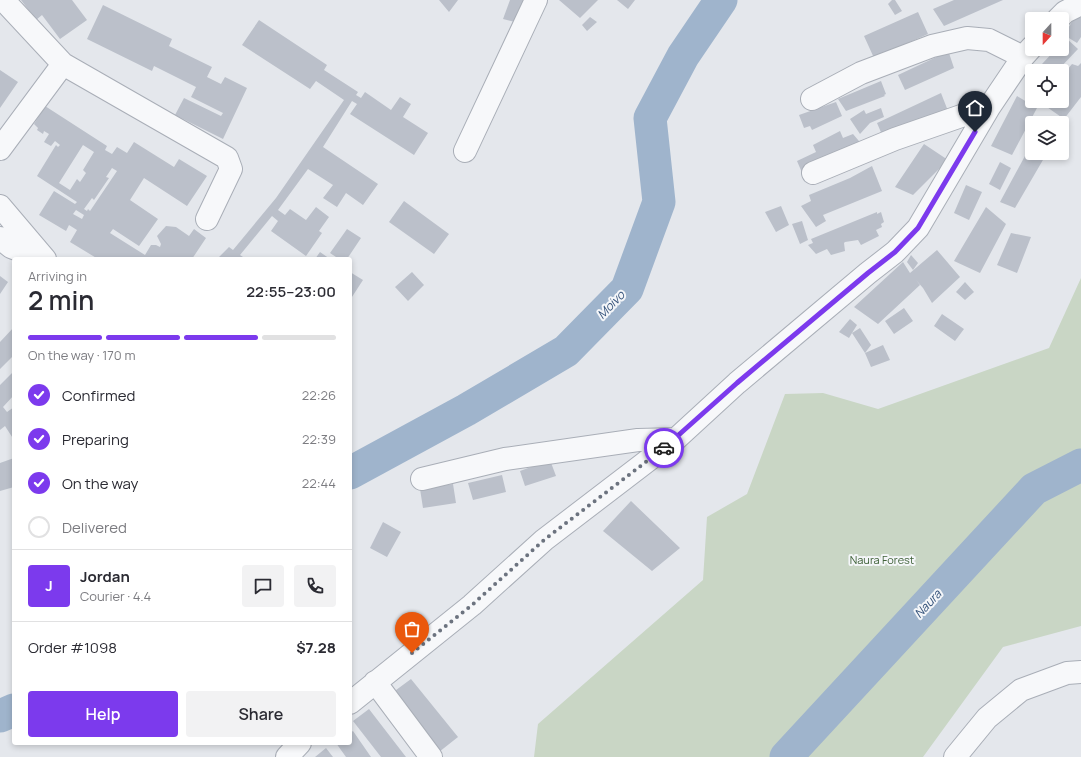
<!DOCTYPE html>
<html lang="en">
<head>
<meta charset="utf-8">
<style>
	:root { --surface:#fff; --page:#f2f2f3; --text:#2b2b33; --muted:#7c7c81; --line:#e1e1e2; --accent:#7c3aed }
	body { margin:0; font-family:Manrope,sans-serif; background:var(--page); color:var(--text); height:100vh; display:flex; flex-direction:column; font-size:15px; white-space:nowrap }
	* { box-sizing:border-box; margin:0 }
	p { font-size:13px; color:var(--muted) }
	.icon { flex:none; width:22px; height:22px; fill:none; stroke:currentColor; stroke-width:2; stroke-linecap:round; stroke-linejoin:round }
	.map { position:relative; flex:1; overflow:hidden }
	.drawer { position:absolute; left:12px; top:257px; width:340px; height:488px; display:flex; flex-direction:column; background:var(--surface); border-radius:4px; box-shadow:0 2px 6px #0003 }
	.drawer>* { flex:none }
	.needle { width:26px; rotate:201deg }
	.tools { position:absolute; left:1025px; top:12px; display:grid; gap:8px }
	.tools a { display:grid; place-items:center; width:44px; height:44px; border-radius:4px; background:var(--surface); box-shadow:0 2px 6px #0003; font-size:20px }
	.pin { position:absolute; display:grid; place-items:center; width:34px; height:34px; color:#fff; margin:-41px -17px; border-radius:50% 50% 50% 0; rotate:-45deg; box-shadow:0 0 4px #0007 }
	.pin .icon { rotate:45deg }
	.courier { position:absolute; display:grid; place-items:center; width:40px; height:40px; margin:-20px; border:3px solid #7c3aed; border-radius:50%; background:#fff; color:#222; box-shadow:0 1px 5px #0007 }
	.summary em { font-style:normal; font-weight:600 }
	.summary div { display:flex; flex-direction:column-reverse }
	.summary { display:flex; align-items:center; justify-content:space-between; height:68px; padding:0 16px }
	h1 { font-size:26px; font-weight:600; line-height:30px }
	.bar { display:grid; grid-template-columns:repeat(4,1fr); gap:6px 4px; align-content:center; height:48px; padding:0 16px }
	.bar i { height:5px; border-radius:3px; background:var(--line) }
	.bar .selected { background:var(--accent) }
	.bar p { grid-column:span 4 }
	.line { display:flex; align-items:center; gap:10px; padding:0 16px; border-top:1px solid var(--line) }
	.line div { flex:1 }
	.round { display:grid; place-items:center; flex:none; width:42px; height:42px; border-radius:4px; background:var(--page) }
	ol { padding:0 16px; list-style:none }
	li { display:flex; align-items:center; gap:12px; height:44px }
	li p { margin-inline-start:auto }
	li .icon { padding:4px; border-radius:50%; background:var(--accent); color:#fff; stroke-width:4 }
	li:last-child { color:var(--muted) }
	li i { width:22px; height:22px; border:2px solid var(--line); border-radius:50% }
	.button { display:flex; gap:8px; margin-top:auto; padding:8px 16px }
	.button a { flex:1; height:46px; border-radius:4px; background:var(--accent); color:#fff; font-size:16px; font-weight:600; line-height:46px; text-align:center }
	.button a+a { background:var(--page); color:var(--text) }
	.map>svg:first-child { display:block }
	.green { fill:#c9d6c5 }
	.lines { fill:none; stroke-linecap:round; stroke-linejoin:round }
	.river { stroke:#9fb4cc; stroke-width:33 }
	.building { fill:#bbc0ca; fill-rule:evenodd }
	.minor-casing { stroke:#a9aeb7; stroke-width:24 }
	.minor { stroke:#f7f8fa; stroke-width:22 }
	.done { stroke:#6c737f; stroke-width:4; stroke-dasharray:0 7.2 }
	.route { stroke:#7c3aed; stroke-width:5 }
	.labels { text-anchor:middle; stroke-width:4; stroke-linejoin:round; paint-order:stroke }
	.park-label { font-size:11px; fill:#3f6138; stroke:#f4f6f9 }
	.water-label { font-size:12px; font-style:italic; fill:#34527a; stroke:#f4f6f9 }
</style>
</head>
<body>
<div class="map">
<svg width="1081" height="757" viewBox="0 0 1081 757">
	<rect width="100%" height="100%" fill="#e4e7ec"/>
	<path class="green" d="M1081,278v348l-78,21 -80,110h-389l4,-33 165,-144 4,-63 40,-23 38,-100 38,-1 55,16 171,-61z"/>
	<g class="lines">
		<path class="river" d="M350,473l116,-63 100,-59 61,-62 32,-87 -9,-84 33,-62 38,-56
			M0,716l14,-6
			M786,757l248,-268 47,-24"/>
	</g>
	<path class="building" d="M21,0h51l15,20 -27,19 -18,-24 -6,5z
		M439,0h19l-9,12z
		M510,0h15l-6,23 -16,-4z
		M559,0h39l-18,18z
		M617,0h18l-7,9z
		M892,0h3l7,11 -7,4 -7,-11z
		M954,0h49l-59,26 -11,-17z
		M103,5l69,34 -3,7 43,21 -5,10 14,7 4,-7 22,11 -24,51 -48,-24 9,-17 37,18 2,-3 -32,-16 5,-10 -42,-21 -2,5 -65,-32z
		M918,12l10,22 -54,24 -10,-22z
		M1076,15l5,3v19l-4,6 -13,-8z
		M590,17l7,5 -10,9 -5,-6z
		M259,20l68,45 -3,5 34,22 -2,3 5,3 4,-6 26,18 9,-13 11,7 -8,13 25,16 -14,22 -64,-41 7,-10 -5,-3 -29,46 55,37 -15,21 -17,-12 -9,14 -14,-9 10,-13 -25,-16 -30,41 7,5 5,-6 16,11 10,-13 13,10 -10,14 3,2 -16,23 -35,-25 7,-10 -6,-5 -32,39 6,4h-29l12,-12 4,3 43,-52 68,-98 -28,-19 -6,8 -68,-44z
		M1066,38l12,11 -21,22h-7l-8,-7 14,-15h6v-6z
		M947,52l2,1 5,15 -49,22 -7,-15z
		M1081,63v34l-17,22 -20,-14 4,-4h14v-25l10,-12 6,2z
		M0,70l18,12 -18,26z
		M881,81l5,13 -2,1 1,1 -39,15 -8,-12z
		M941,93l7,18 -65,26 -6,-14z
		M1017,96l20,12 -25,47 -21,-9z
		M836,102l6,14 -30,14 -2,-4 -6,2 -5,-13z
		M45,106l62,40 -2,4 7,4 5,-7 10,6 7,-11 40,25 5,-8 28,17 -20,30 -43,-28 -14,22 28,19 -19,27 -26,-17 -3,4 35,22 6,-10h5l4,2 1,-3 -4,-8 9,-10 10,1 13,9 5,-7 12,9 -14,21h-94l-28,-17 7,-12 -8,-5 -3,6 -27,-16 15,-24 21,13 2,-2 -40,-26 19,-31 2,2 2,-2 -5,-4 -4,5 -7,-4 5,-8 -5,-3 -1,3 -6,-4 1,-2 -4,-4zM83,145l11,7 -11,18 3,3 -6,9 -3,-3 -7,11 -11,-7zM112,168l5,3 -27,40 -2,-2 -1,2 -3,-2 8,-11 2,2 15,-22 -3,-1zM76,210l8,5 -2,4 -9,-5z
		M881,108l3,9 -14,6 -10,11 -10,-15 14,-9 2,4z
		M840,131l3,7 10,-4 11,13 -61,28 -6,-14 19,-9 -3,-7z
		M1032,143v10h15l-32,55 -15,-6z
		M924,144l24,16 -35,35 -18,-8z
		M1000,162l11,6 -11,22 -11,-6z
		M872,166l10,25 -59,24 3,6 -10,6 -15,-21 10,-5 -2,-6 41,-17z
		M966,185l16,7 -13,28 -15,-7z
		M404,201l45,33 -15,20 -45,-32z
		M781,206l8,19 -13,7 -11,-20z
		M986,207l20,17 -26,49 -26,-12z
		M877,212v2l4,-2 3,10 -3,2 1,3 -6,3 3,6 -18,9 -3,-5 -13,2 -1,1 1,8 -14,4 -4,-6 -11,5 -8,-9 5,-2 -2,-4z
		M802,221l6,19 -8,4 -8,-20z
		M347,229l14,9 -14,21h-8l-9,-6z
		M1011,233l20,4 -14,36 -20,-8z
		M937,250l23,27 -28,26 -9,-15 -7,-8 4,5 -42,39 -24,-17 49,-45 7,11z
		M320,252l10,7h-15z
		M911,255l7,8 -5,7 -6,-8z
		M350,272l13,8 -13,20z
		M412,272l12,13 -16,16 -13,-14z
		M0,276l8,6 -8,12z
		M965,282l9,10 -9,8 -9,-8z
		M904,308l9,13 -19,13 -9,-13z
		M942,314l22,15 -9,12 -21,-15z
		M850,319l7,6 -5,8 8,-5 11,17 -6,8 -13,-20 -3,5 -10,-6z
		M14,327v28l-14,14v-27z
		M883,345l7,15 -19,7 -6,-14z
		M14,371v24l-11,12 4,5 7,-5v10l-1,2 1,2v19l-9,-14 -5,4v-45z
		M14,458v29l-14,4v-28z
		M550,460l6,16 -31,10 -5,-15z
		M502,475l4,17 -33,8 -5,-17z
		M453,484l3,19 -33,5 -3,-19z
		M631,501l49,47 -28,23 -49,-40z
		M383,522l18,10 -14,25 -17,-9z
		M411,679l47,58 -19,15 -47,-59z
		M369,709l37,48h-25l-28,-36z
		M353,731l18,26h-25l-10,-14h14v-10z
		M326,748l7,9h-18z"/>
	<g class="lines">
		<defs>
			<path id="minor" d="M7,4l56,60 164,94 4,11 -24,50
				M1058,19l7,-7 16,-8
				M812,99l49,-26 71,-27 35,-8 22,2 34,17
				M0,149l63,-85
				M465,151l71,-151
				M813,173l82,-34 95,-33
				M0,206l45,53
				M0,238l11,9 31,12
				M422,479l83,-20 133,-19 38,-1
				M375,682l56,75
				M350,703l122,-98 72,-65 132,-101 61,-56 131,-110 27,-21 23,-24 72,-122 33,-49 9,-10
				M287,757l13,-14
				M955,757l32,-39 34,-28 46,-17 14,-1"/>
		</defs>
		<use href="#minor" class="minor-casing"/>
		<use href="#minor" class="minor"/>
	</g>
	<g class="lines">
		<path class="done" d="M412,653l60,-48 72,-65 120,-92"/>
		<path class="route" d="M664,448l73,-65 131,-110 27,-21 23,-24 57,-96"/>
	</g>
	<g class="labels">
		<g class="park-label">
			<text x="882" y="564">Naura Forest</text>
		</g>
		<g class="water-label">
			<text transform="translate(611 305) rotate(-46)" y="4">Moivo</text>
			<text transform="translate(928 604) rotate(-47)" y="4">Naura</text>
		</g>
	</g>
</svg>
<div class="tools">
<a><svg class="needle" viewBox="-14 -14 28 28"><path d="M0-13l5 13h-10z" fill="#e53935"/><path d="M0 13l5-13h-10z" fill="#7c7c81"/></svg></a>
<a><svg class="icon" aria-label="locate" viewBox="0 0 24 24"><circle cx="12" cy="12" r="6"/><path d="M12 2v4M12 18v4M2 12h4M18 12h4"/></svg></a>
<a><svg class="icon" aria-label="layers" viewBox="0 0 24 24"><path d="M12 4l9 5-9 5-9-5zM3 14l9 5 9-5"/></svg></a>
</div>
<div class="pin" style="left:412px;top:653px;background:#ea580c"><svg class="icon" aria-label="bag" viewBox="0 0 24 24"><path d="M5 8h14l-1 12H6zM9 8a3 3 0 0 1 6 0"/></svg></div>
<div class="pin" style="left:975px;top:132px;background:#1f2937"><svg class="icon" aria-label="home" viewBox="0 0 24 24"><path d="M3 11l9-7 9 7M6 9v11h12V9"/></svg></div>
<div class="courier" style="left:664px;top:448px"><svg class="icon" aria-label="car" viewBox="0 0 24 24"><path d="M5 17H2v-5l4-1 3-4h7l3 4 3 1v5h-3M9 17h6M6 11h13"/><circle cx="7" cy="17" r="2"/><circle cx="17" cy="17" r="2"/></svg></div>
<section class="drawer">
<div class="summary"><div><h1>2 min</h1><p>Arriving in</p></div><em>22:55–23:00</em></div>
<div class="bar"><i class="selected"></i><i class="selected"></i><i class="selected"></i><i></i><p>On the way · 170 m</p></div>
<ol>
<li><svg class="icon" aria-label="check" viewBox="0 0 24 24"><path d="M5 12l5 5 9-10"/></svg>Confirmed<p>22:26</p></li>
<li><svg class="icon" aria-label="check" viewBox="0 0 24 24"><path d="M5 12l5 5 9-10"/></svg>Preparing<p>22:39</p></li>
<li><svg class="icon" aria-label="check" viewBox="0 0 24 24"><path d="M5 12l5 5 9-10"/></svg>On the way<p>22:44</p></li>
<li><i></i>Delivered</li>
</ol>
<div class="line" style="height:72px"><b class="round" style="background:var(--accent);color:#fff">J</b><div><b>Jordan</b><p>Courier · 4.4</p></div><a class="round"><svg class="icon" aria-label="chat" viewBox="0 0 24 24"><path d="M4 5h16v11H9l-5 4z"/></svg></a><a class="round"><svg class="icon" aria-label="phone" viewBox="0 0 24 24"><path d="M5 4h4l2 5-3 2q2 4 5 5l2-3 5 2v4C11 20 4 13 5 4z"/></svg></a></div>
<div class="line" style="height:52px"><div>Order #1098</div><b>$7.28</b></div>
<div class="button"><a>Help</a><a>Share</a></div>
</section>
</div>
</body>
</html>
